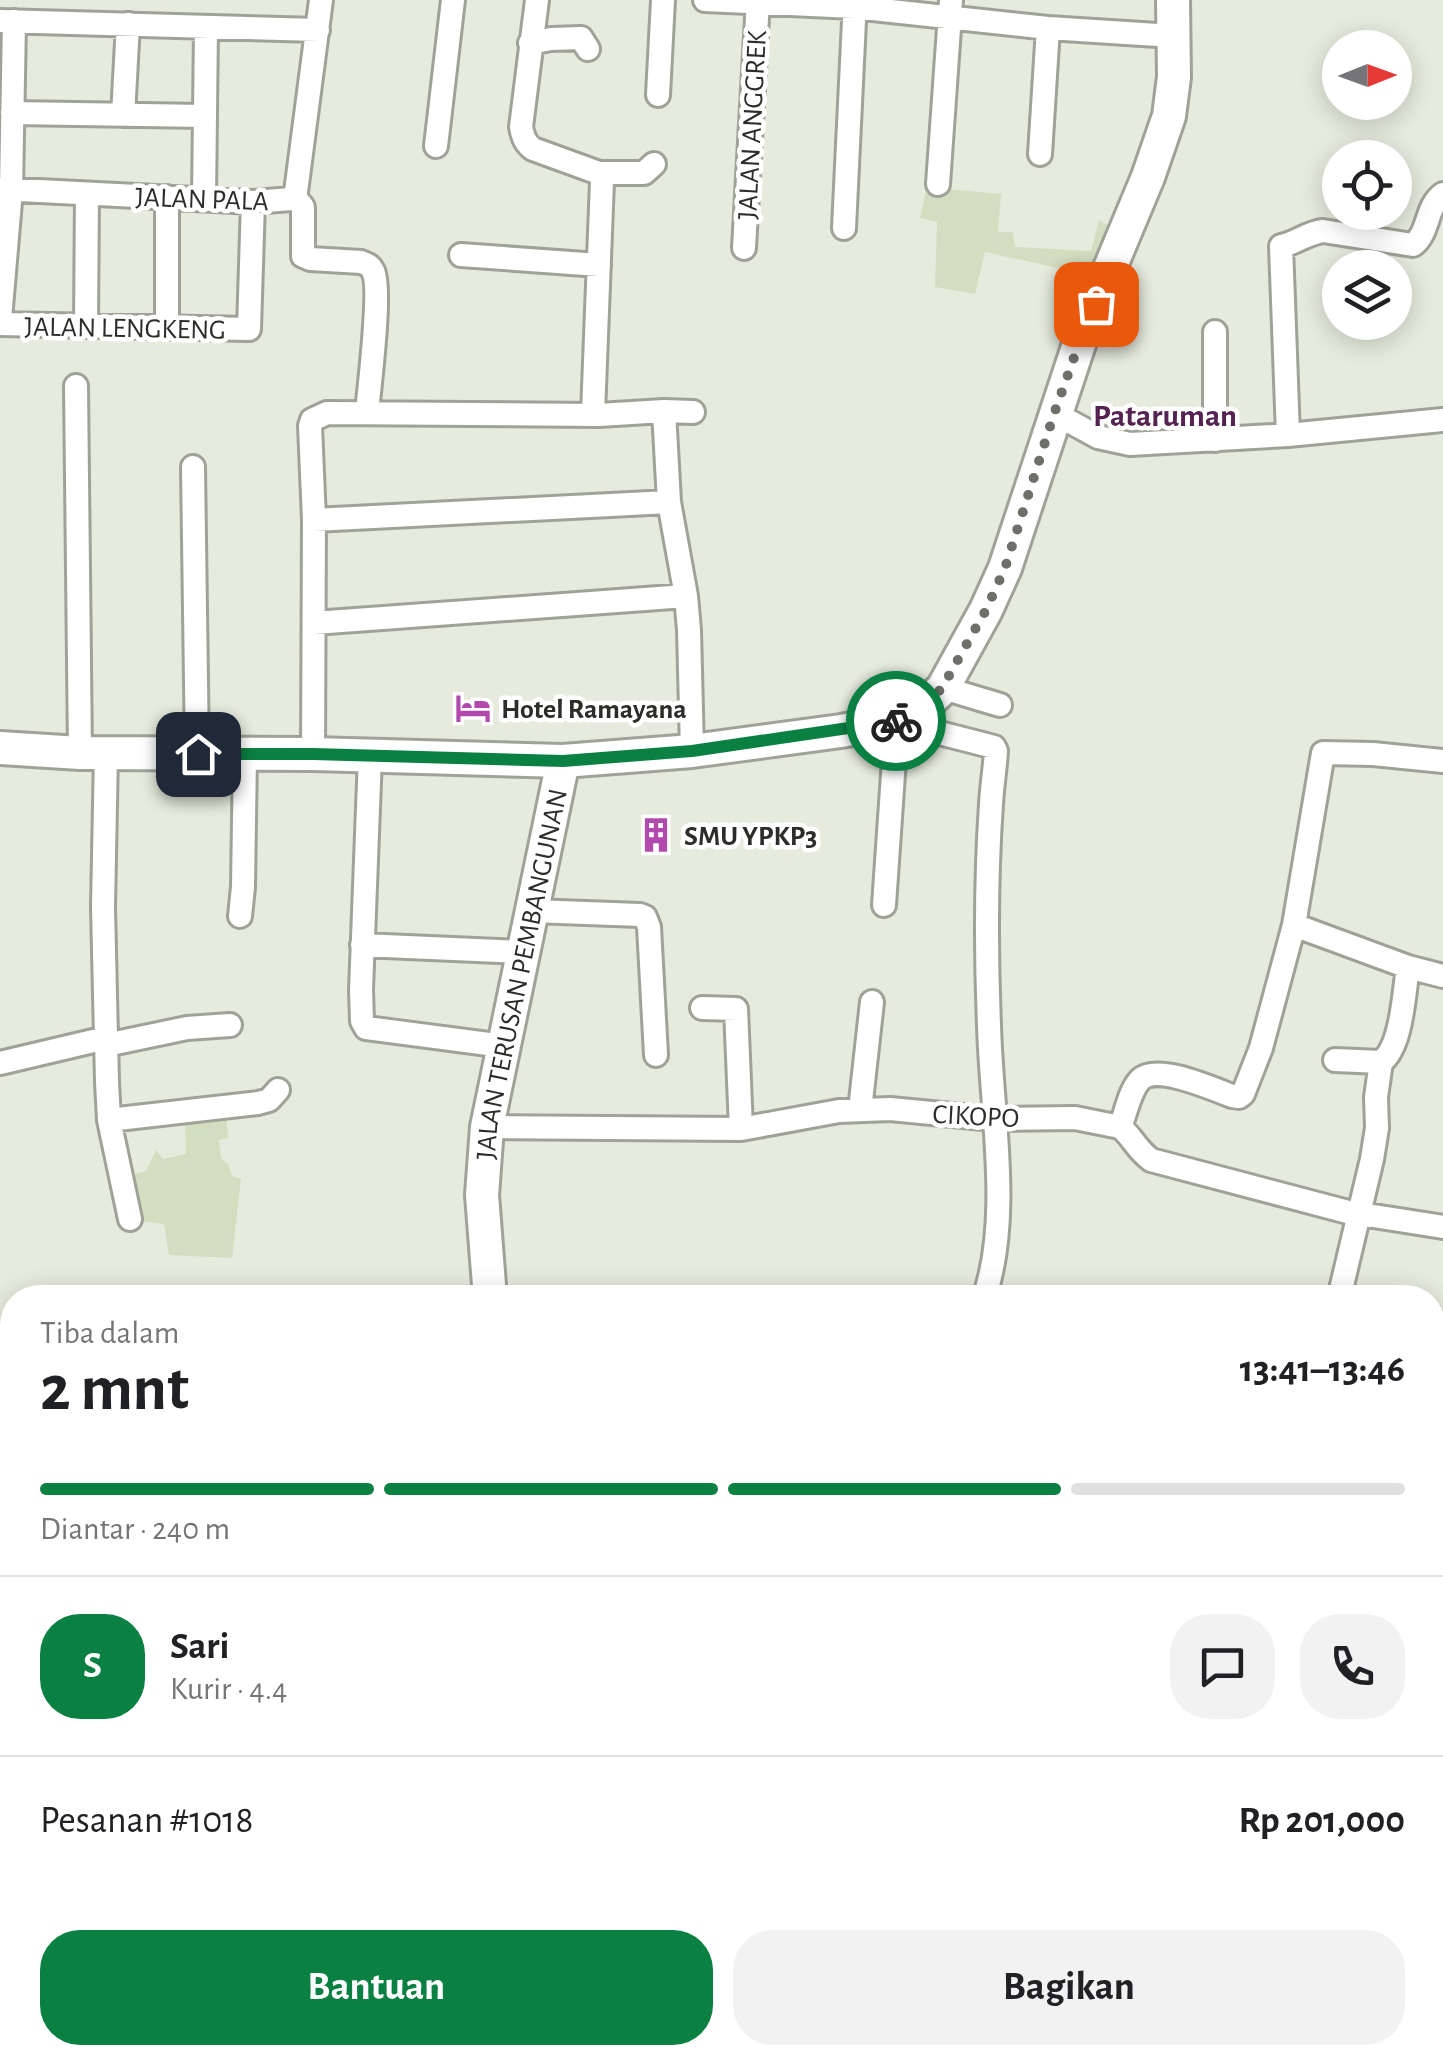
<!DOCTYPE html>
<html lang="id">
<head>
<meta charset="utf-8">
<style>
	:root { --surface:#fff; --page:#f2f2f2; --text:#202124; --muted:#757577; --line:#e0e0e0; --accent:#0b8043 }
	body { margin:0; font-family:"Alegreya Sans",sans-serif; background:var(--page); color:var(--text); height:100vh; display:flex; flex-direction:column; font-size:38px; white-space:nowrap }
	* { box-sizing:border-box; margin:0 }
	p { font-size:32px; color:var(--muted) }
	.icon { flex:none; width:55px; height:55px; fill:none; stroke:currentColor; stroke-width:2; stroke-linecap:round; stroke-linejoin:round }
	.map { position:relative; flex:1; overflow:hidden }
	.panel { position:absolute; left:0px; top:1285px; width:1445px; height:780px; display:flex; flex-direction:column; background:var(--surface); border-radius:40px 40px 0 0; box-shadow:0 5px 25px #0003 }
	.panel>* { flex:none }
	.needle { width:65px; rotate:89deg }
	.controls { position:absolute; left:1322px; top:30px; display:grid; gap:20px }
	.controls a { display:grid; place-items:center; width:90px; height:90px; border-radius:50%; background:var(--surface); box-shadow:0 5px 25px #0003; font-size:50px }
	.pin { position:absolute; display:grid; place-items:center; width:85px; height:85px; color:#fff; margin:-42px; border-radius:20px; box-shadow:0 5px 15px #0006 }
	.courier { position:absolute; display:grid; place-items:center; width:100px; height:100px; margin:-50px; border:8px solid #0b8043; border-radius:50%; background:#fff; color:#222; box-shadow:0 2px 12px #0007 }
	.summary em { font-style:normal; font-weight:700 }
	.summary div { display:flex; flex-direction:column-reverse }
	.summary { display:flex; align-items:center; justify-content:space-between; height:170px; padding:0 40px }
	h1 { font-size:65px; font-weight:700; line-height:75px }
	.bar { display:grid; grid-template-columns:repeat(4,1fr); gap:15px 10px; align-content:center; height:120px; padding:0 40px }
	.bar i { height:12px; border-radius:8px; background:var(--line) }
	.bar .on { background:var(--accent) }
	.bar p { grid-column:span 4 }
	.line { display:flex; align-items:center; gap:25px; padding:0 40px; border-top:2px solid var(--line) }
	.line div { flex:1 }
	.round { display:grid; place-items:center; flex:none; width:105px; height:105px; border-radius:40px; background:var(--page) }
	.button { display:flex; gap:20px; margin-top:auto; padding:20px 40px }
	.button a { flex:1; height:115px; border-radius:40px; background:var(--accent); color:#fff; font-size:40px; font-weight:700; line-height:115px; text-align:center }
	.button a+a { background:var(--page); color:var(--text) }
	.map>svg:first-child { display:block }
	.green { fill:#d3dec0 }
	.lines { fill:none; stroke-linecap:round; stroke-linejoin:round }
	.street-casing { stroke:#9fa397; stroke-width:28 }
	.secondary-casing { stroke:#9fa397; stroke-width:38 }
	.street { stroke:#fff; stroke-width:22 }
	.secondary { stroke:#fff; stroke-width:32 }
	.done { stroke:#6c7068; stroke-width:10; stroke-dasharray:0 18 }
	.route { stroke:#0b8043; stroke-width:12 }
	.labels { text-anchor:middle; stroke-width:9; stroke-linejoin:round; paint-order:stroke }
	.street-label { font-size:28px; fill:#2b2d28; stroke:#fff }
	.poi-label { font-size:28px; font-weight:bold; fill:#2b2d28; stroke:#fff; text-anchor:start }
	.quarter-label { font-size:32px; font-weight:bold; fill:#552352; stroke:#fff }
</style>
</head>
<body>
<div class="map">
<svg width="1443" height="2065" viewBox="0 0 1443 2065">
	<rect width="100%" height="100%" fill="#e6ebde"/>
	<path class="green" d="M927,187l74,7 -3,38h15l2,15 76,4 8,-31 21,12 -30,43 -105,-23 -10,42 -40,-7 2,-65 -17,-4z
		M226,1114l2,24 -9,2 2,18 7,6 4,12 9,3 -9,79 -63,-3 -5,-31 -29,-3 -3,-46 14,-4 10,-21 7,9 23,-5 -1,-33z"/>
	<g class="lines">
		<defs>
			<path id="street" d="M537,0l-16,127c2,10 4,16 12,22l66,24h45l10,-9
				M705,0l149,7 194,21 125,8
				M0,21l318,9
				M530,43l21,-4 30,-1 7,11
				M658,95l5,-95
				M12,113l193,3
				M123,115l5,-91
				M436,146l17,-146
				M1040,154l8,-126
				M938,184l13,-184
				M0,189l253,13 38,-3 5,-7 25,-192
				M294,196l9,11v49l7,3 51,3c7,3 9,3 12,9 9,17 -4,117 -6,142
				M204,199l2,-172
				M844,228l11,-228
				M744,248l14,-248
				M461,255l138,10
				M0,319l11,-129 3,-169
				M0,324l249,5 4,-127
				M86,325l1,-131
				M167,327v-130
				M76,386l4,367
				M664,411l29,1
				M1054,413l44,24 32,7 158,-9 155,-15
				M593,414l9,-233 -3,-8
				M1288,435l-7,-189c15,-3 26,-13 42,-15l90,14c17,-13 12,-38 30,-51
				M1215,440v-108
				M193,467l4,286
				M314,520l355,-18
				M314,623l372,-27
				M943,688l57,17
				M906,719l18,10 70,18 2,4c-1,17 -4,35 -5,53 -5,73 -5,148 -2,221 2,85 23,192 -5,273
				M106,753l-3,154 4,175 2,38 21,99
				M313,754l1,-234 -4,-94 2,-6 15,-7 272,2 65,-4 5,91 17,94 3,34 3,121
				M370,756l-9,234 1,31 4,7 8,1 130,17
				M884,905l10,-145 -5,-38
				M532,911l108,4 5,2 4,10 7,128
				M240,916l3,-29 2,-133
				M1294,925l114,42
				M362,945l161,7
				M702,1008l34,1 5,120
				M106,1045l81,-17 43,-3
				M1335,1060l46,2c21,-15 23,-70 27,-95l35,9
				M0,1063l106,-25
				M860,1110l12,-108
				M109,1120l149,-17 11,-3 9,-10
				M487,1127l254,2 98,-18 51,-2 104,10 81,-1 45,9c13,10 15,21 31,33l197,52 95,15
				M1120,1127c6,-14 9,-34 19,-46 15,-19 74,8 93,15l7,1 4,-3 18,-46 33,-123 29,-172 50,1 70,7
				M1339,1298l33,-139 5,-31 -1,-31 5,-35
				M1432,1559l11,-16
				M0,1797h12
				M1443,1914c-1,35 -7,73 0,107
				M1071,2052l1,13"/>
			<g id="secondary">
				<path d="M0,748l80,5 233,1 250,7 129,-10 149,-20 65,-12 11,-6 26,-25 43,-78 19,-42 77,-233 66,-158 21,-61 5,-39 -1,-77"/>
				<path id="s1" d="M490,1298l-8,-103 5,-68 76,-366"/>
				<path d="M553,2052l1,13"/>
			</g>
		</defs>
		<use href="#street" class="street-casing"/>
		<use href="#secondary" class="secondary-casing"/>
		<use href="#street" class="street"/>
		<use href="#secondary" class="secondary"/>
	</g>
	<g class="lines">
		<path class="done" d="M896,721l21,-8 25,-25 44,-78 19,-42 49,-154 28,-79 14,-31"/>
		<path class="route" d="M198,754h115l250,7 129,-10 204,-30"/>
	</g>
	<defs>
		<symbol id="hotel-bare" viewBox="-9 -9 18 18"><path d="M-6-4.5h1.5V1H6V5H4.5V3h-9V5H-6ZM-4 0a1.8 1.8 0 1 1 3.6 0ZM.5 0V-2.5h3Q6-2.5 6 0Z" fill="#b24aad" stroke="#fff" stroke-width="2.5" paint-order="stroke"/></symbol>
		<symbol id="building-bare" viewBox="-9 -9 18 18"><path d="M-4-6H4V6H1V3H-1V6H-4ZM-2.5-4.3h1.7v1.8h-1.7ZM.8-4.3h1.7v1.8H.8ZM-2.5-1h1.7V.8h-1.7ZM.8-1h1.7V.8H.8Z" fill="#b24aad" stroke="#fff" stroke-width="2.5" paint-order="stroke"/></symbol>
	</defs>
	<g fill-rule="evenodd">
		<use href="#hotel-bare" x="448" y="683" width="50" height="50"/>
		<use href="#building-bare" x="631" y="810" width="50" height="50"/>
	</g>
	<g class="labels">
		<g class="street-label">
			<text transform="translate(751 125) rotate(-87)" y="10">JALAN ANGGREK</text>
			<text transform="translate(202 198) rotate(2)" y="10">JALAN PALA</text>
			<text transform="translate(125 327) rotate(1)" y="10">JALAN LENGKENG</text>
			<text dy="10" stroke="none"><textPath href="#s1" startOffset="328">JALAN TERUSAN PEMBANGUNAN</textPath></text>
			<text transform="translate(976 1115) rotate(3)" y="10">CIKOPO</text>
		</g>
		<g class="poi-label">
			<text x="501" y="718">Hotel Ramayana</text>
			<text x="684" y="845">SMU YPKP3</text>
		</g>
		<g class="quarter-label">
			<text x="1165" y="426">Pataruman</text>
		</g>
	</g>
</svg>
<div class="controls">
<a><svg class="needle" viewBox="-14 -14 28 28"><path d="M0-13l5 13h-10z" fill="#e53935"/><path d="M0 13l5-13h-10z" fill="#757577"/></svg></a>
<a><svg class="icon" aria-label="locate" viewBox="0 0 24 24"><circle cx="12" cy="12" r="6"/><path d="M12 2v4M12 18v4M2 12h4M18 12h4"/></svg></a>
<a><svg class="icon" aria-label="layers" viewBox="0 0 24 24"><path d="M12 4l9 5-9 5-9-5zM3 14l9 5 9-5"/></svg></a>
</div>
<div class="pin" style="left:1096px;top:304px;background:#ea580c"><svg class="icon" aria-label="bag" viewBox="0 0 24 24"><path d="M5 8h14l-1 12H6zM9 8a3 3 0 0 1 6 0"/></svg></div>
<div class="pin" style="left:198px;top:754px;background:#1f2937"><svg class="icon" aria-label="home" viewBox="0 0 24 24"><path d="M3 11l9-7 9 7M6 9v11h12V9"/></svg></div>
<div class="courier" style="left:896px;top:721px"><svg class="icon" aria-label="bike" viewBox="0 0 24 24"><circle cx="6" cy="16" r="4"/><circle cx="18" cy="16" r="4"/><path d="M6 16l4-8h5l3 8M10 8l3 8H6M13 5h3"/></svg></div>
<section class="panel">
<div class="summary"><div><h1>2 mnt</h1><p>Tiba dalam</p></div><em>13:41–13:46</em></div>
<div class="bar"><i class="on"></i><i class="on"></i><i class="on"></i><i></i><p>Diantar · 240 m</p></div>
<div class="line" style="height:180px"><b class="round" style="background:var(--accent);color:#fff">S</b><div><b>Sari</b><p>Kurir · 4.4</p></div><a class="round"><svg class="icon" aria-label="chat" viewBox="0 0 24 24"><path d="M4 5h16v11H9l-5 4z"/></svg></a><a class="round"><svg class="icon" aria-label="phone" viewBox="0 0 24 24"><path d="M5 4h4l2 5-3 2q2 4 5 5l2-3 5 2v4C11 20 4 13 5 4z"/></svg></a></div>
<div class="line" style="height:130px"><div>Pesanan #1018</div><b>Rp 201,000</b></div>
<div class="button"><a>Bantuan</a><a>Bagikan</a></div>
</section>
</div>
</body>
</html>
